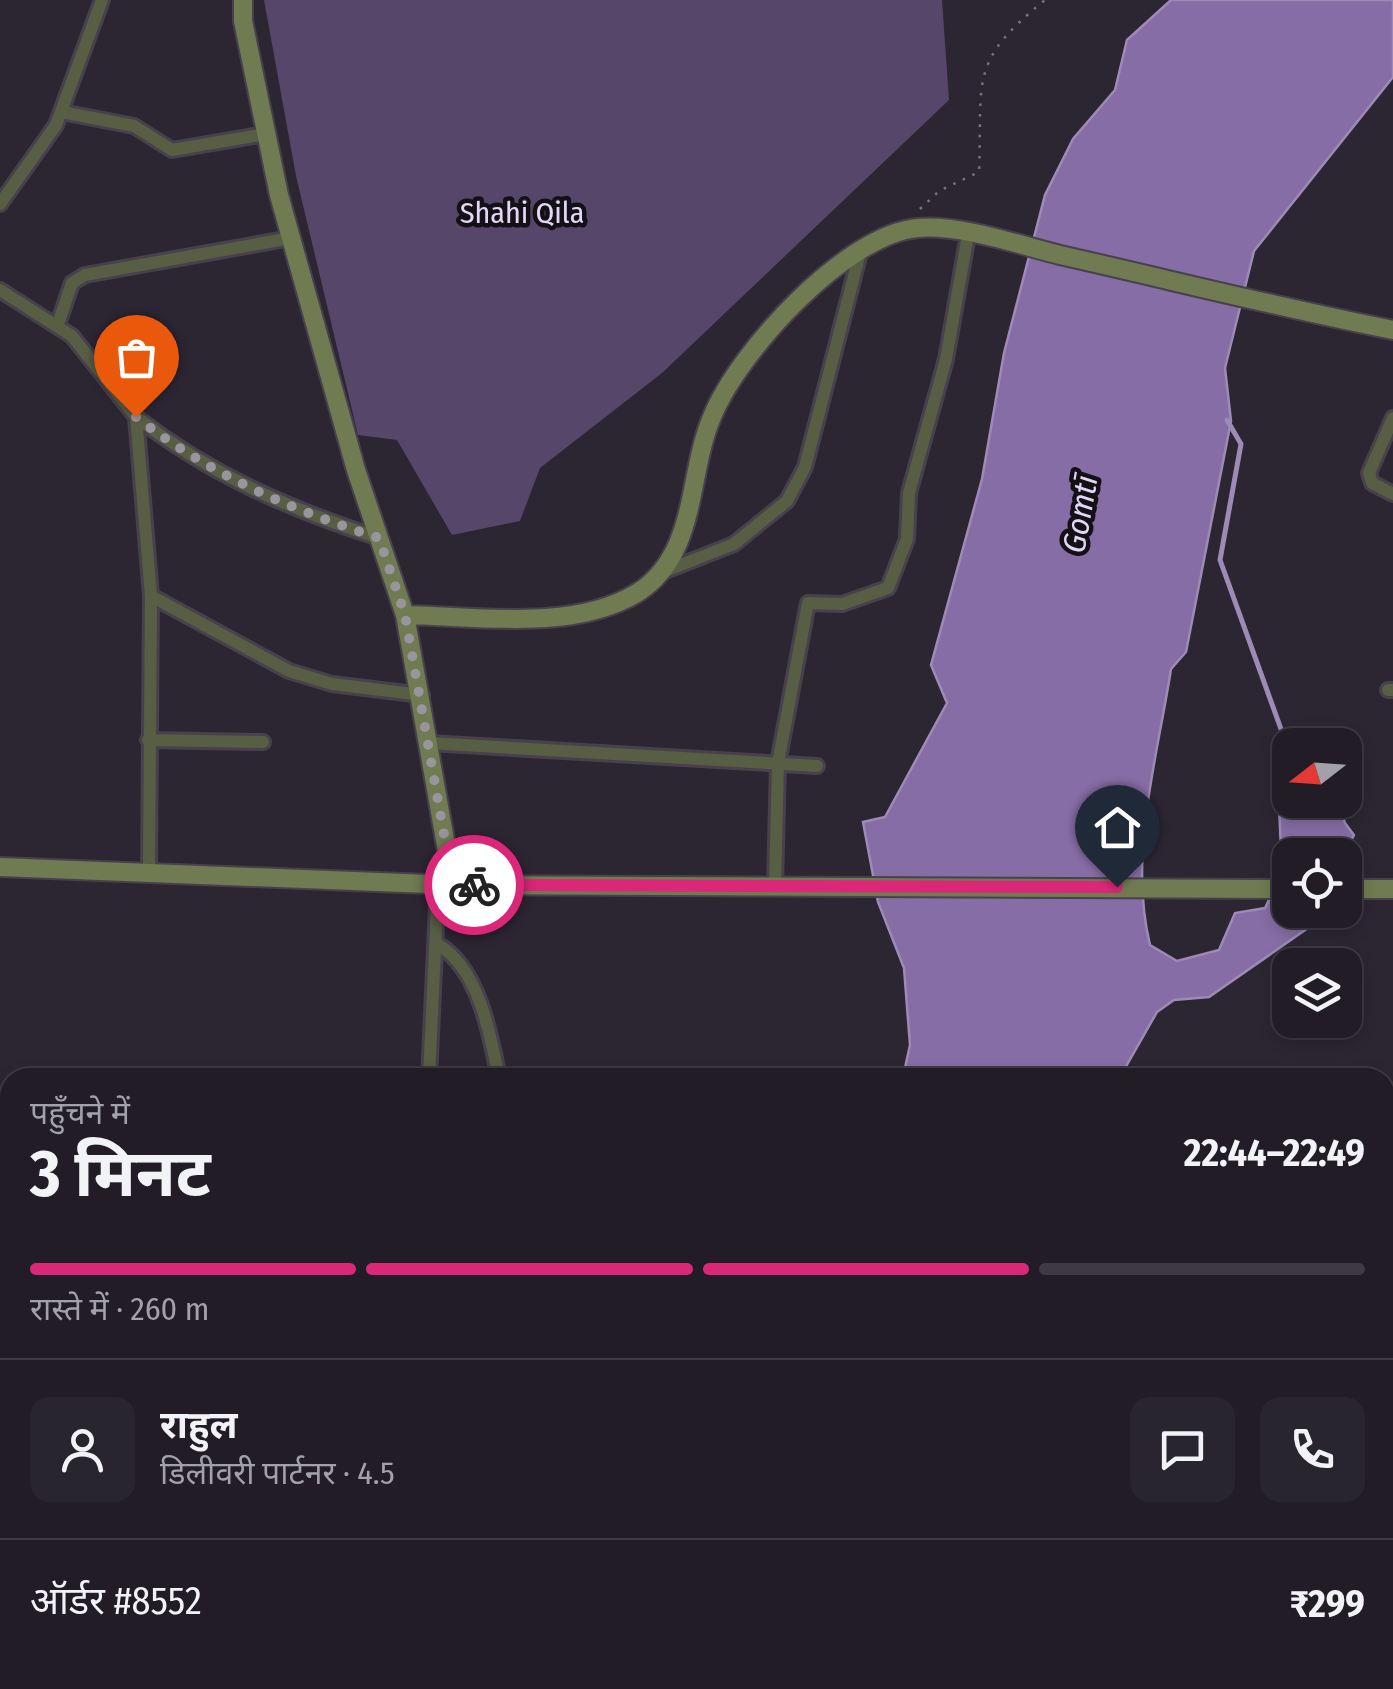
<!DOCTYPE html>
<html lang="hi">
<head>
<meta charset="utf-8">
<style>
	:root { --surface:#211c26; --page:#29252e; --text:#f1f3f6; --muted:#a2a1a7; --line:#3e3a43; --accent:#db2777 }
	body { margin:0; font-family:"Fira Sans Condensed","Noto Sans Devanagari",sans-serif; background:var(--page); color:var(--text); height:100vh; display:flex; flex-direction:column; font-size:38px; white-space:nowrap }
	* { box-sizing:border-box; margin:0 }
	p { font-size:32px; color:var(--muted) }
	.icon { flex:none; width:55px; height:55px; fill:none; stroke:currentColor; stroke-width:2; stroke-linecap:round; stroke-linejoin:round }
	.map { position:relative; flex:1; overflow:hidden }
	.side { position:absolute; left:0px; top:1068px; width:1395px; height:622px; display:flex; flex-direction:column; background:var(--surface); border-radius:30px 30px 0 0; box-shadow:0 5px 15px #0003,0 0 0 2px var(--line) }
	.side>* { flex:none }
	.needle { width:65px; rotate:253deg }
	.controls { position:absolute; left:1272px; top:728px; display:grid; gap:20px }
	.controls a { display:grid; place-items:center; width:90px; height:90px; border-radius:20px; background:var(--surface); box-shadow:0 5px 15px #0003,0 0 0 2px var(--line); font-size:50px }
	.pin { position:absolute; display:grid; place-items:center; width:85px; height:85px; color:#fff; margin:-102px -42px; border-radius:50% 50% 50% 0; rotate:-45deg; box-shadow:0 0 10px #0007 }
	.pin .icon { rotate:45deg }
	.courier { position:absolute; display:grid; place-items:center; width:100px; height:100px; margin:-50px; border:8px solid #db2777; border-radius:50%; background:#fff; color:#222; box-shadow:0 2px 12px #0007 }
	.head em { font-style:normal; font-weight:700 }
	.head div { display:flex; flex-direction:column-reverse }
	.head { display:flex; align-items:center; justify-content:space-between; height:170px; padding:0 30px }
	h1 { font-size:65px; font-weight:700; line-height:75px }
	.bar { display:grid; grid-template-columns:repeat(4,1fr); gap:15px 10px; align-content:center; height:120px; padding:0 30px }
	.bar i { height:12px; border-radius:8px; background:var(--line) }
	.bar .selected { background:var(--accent) }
	.bar p { grid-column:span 4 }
	.line { display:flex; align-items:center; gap:25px; padding:0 30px; border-top:2px solid var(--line) }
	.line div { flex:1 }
	.round { display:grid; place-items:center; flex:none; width:105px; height:105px; border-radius:20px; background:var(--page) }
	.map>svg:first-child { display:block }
	.green { fill:#564669 }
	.water { fill:#866da6; stroke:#9d8bb5; stroke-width:2.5 }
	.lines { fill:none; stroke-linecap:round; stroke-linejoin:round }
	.stream { stroke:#9d8bb5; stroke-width:5 }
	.street-casing { stroke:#47414e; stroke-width:18 }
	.secondary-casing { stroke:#47414e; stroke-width:22 }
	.path { stroke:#79747f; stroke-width:2.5; stroke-dasharray:2.5 8; stroke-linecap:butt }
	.street { stroke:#575e44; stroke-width:12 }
	.secondary { stroke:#707b52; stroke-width:18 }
	.done { stroke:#99959f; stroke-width:10; stroke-dasharray:0 18 }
	.route { stroke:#db2777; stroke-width:12 }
	.labels { text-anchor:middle; stroke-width:9; stroke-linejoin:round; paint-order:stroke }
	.park-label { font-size:30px; fill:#e4d6f7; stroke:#131116 }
	.water-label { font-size:32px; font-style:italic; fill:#e3d5f6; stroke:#131116 }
</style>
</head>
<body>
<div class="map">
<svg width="1393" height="1689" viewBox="0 0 1393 1689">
	<rect width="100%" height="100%" fill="#2c2633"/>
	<path class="green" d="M264,0h678l7,100 -287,273 -122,95 -20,53 -68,14 -55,-95 -39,-5 -62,-259z"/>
	<path class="water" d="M1171,0h222v77l-139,174 -29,117 6,53 -45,231 -15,17c-14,91 -43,185 -21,276l27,16 42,-11 16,-37 30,-5 17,-35 -3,-67 11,-44v38h48l7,23 9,12 -11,20h-53v55h27l-6,16 -102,71 -35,3 -17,12 -37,65h-217l7,-32 -6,-77 -26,-66 -15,-80 22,-5 62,-114 -16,-38 51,-186 22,-126 41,-158 28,-56 42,-49 12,-50z
		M761,1680h250l-2,9h-250z"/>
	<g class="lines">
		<path class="stream" d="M1227,420l14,24 -21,116 70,194"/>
		<defs>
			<path id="street" d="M62,112l72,14 38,24 94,-16
				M0,204l56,-79 46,-125
				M0,290l72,46 64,81 15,179 -2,275
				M58,324l14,-41 13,-8 206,-37
				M136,417c75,58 153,92 243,121
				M1393,418l-24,55 3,10 21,11
				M663,572l71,-28 53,-43 18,-34 56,-218
				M151,596l138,75 43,13 90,11
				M1388,690h5
				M148,740l115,2
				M430,743l387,23
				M775,886l3,-123 30,-160 34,1 46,-16 19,-49 2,-46 37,-134 22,-124
				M439,945c40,25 51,88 60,133
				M429,1078l9,-194
				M0,1151l10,-2
				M1385,1202l8,-1
				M0,1390h10
				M1393,1424l-6,14 6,46
				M1385,1538l8,-4
				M77,1689l1,-9"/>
			<path id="secondary" d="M243,0v21l36,174 77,275 49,145 48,270
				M405,615c72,1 167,17 232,-22 61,-38 50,-118 75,-176 26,-65 134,-183 206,-189 40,-4 102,17 142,27 111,25 221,53 333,75
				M0,867l453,18 837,4
				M1345,889h48"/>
		</defs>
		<use href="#street" class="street-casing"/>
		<use href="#secondary" class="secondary-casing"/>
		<path class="path" d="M920,209l19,-18 40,-19c4,-92 -12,-109 66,-172"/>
		<use href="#street" class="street"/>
		<use href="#secondary" class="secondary"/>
	</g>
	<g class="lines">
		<path class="done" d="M136,417c75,58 153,92 243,121l26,77 48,270h21"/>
		<path class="route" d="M474,885l643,2"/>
	</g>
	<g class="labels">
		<g class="park-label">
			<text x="522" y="223">Shahi Qila</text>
		</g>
		<g class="water-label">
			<text transform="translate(1080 514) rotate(-80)" y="11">Gomtī</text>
		</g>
	</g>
</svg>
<div class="controls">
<a><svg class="needle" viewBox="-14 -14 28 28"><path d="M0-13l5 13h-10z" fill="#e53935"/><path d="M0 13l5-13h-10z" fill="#a2a1a7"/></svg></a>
<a><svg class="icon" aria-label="locate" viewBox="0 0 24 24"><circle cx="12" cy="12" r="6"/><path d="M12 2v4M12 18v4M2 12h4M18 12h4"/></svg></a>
<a><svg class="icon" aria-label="layers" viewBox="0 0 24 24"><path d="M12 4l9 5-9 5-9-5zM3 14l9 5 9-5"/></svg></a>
</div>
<div class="pin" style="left:136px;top:417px;background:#ea580c"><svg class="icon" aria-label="bag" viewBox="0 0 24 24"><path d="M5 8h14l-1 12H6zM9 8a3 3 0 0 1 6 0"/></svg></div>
<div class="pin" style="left:1117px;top:887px;background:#1f2937"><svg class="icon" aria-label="home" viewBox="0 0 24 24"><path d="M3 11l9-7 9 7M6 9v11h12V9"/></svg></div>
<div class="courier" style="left:474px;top:885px"><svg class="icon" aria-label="bike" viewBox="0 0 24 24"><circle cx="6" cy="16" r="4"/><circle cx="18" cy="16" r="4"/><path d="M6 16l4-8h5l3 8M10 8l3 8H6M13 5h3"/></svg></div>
<section class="side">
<div class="head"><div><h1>3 मिनट</h1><p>पहुँचने में</p></div><em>22:44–22:49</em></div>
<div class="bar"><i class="selected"></i><i class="selected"></i><i class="selected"></i><i></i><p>रास्ते में · 260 m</p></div>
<div class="line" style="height:180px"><a class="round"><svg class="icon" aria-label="person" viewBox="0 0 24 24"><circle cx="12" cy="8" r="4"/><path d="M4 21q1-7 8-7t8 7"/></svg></a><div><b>राहुल</b><p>डिलीवरी पार्टनर · 4.5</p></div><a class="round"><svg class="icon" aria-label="chat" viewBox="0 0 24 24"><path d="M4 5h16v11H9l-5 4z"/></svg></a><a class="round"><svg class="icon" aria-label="phone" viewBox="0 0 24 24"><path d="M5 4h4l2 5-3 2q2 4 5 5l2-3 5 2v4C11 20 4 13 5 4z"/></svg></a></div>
<div class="line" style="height:130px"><div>ऑर्डर #8552</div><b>₹299</b></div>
</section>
</div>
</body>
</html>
